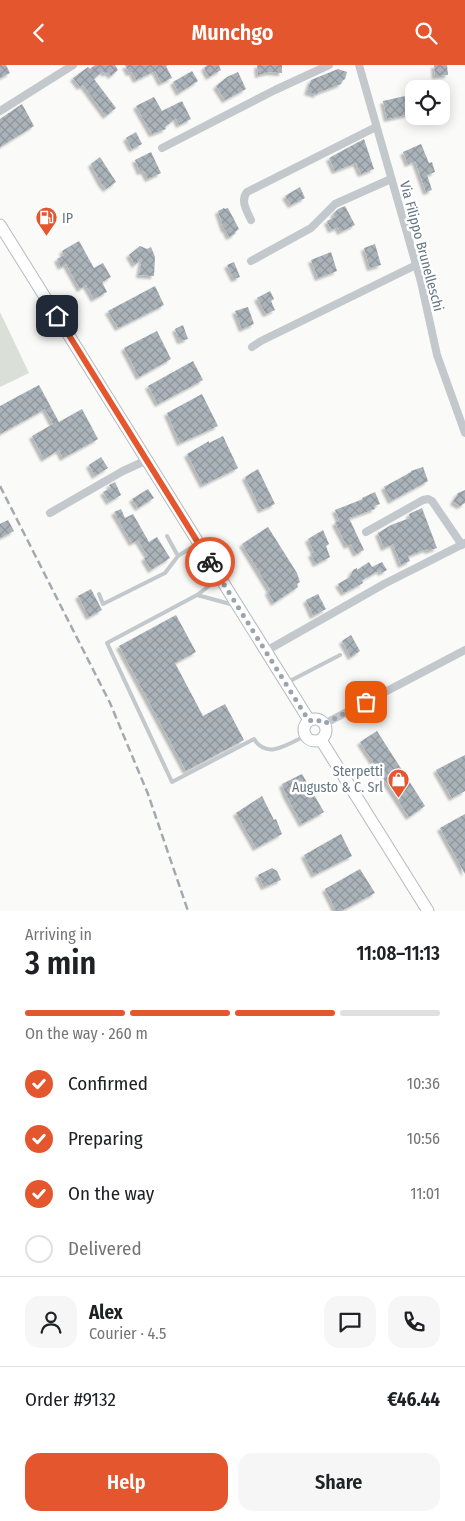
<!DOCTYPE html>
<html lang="en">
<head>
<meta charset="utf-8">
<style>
	:root { --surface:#fff; --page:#f6f6f6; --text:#202124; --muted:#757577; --line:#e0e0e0; --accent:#e4572e }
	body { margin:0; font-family:"Fira Sans Condensed",sans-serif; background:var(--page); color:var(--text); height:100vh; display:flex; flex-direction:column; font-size:19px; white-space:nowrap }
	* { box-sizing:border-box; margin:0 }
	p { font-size:16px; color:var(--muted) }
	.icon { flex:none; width:28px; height:28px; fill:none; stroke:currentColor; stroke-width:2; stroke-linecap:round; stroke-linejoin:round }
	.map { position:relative; height:846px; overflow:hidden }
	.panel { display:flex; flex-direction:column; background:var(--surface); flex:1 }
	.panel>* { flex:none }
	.fabs { position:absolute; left:405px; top:15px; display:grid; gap:10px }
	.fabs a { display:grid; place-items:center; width:45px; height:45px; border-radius:10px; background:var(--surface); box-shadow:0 2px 12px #0003; font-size:25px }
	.pin { position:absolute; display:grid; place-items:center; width:42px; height:42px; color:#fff; margin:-21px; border-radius:10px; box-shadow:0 2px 8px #0006 }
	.courier { position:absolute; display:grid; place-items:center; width:50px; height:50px; margin:-25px; border:4px solid #e4572e; border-radius:50%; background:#fff; color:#222; box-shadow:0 1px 6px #0007 }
	.summary em { font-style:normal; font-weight:600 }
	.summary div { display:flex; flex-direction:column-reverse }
	.summary { display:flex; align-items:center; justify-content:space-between; height:85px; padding:0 25px }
	h1 { font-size:32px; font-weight:600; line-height:38px }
	.bar { display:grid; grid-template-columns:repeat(4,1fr); gap:8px 5px; align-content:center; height:60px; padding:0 25px }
	.bar i { height:6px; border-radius:4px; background:var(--line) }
	.bar .active { background:var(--accent) }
	.bar p { grid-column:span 4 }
	.line { display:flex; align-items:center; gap:12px; padding:0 25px; border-top:1px solid var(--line) }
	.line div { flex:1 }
	.round { display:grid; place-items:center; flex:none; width:52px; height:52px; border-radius:15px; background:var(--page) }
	ol { padding:0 25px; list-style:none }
	li { display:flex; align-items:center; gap:15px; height:55px }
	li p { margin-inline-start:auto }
	li .icon { padding:5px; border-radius:50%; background:var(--accent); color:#fff; stroke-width:4 }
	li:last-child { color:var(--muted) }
	li i { width:28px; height:28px; border:2px solid var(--line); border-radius:50% }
	.button { display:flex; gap:10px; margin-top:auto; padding:10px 25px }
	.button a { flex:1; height:58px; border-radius:15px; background:var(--accent); color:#fff; font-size:20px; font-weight:600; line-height:58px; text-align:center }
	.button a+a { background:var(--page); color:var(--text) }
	header { display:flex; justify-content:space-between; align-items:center; height:65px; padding:0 25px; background:var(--accent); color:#fff; font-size:22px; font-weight:600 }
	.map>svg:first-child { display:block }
	.pitch { fill:#dadfd7 }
	.building { fill:url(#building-cross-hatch); filter:url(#shadow) }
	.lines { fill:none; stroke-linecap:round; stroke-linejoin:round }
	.primary-casing { stroke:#b5babe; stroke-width:13 }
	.service { stroke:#c3c8cc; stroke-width:4 }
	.minor { stroke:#c3c8cc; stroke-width:8 }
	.primary { stroke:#fff; stroke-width:11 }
	.rail { stroke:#a2aab0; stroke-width:2.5; stroke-dasharray:8 4; stroke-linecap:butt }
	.done { stroke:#99a4ac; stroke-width:5; stroke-dasharray:0 9 }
	.route { stroke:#e4572e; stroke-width:6 }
	.labels { text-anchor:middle; stroke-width:5; stroke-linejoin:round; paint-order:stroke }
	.poi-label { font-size:14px; fill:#657683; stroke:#fff; text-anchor:start }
	.street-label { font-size:14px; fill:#657683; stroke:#fff }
</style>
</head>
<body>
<header><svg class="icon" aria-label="back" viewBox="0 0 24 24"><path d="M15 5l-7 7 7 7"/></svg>Munchgo<svg class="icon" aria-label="search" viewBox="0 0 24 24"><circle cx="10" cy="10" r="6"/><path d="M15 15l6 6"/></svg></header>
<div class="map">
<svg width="465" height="846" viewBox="0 0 465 846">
	<defs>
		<pattern id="building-cross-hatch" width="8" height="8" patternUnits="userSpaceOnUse" patternTransform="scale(1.25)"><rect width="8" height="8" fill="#aab3b9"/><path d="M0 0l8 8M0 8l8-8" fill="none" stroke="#8e969c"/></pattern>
		<filter id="shadow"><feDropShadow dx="-3" dy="3" stdDeviation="1" flood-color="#0004"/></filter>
	</defs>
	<rect width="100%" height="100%" fill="#fafaf8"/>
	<path class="pitch" d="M0,247l29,61 -29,14z"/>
	<path class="building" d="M0,0h6l4,8 -10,5z
		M95,0h20l3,5 -7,6 -3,-4 -3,2 -2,-3 -9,8 22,29 -10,8 -23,-31 -3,2 -7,-9 15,-11 2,2z
		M125,0h43l-2,1 6,12 -11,5 -6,-12 -19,9 -4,-8 -3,1z
		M207,0h12l2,5 -12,7 -5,-9z
		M257,0h25v8l-13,-1 -11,3z
		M434,0h13l1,10 -13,1z
		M338,4l9,3 -2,7 -3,2 -1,3 -24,9v2l-10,-3 4,-12z
		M192,6l6,10 -19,12 -6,-11z
		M238,7l8,17 -21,11 -9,-14 11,-9z
		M414,29v19l-27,6 -4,-18z
		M154,32l8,14 20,-10 9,18 -12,6 -3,-7 -11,9 1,2 -14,5 -16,-28z
		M22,39l12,22 -34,21v-28z
		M136,67l6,12 -10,5 -6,-11z
		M364,74l10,30 -13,5 -5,-11 -21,8 -6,-13z
		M421,79l8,19 3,-1 3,10 -8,3 5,15 -6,2 -11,-31 -7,3 -5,-12z
		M151,87l10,21 -13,6 -4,-8 -4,1 -5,-12z
		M100,92l16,25 -10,7 -5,-6 -10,-19z
		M300,122l5,11 -14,7 -6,-9z
		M345,141l10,19 -15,7 -2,-5 -7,3 -4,-9 8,-4 -2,-3 5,-5z
		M224,143l1,1 3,-1 11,21 -4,3v2l-6,3 -3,-7 -2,-1 -6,-18z
		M79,176l15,27 9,-5 8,14 -9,5 5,10 -13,7 -8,-14 -6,4 -14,-25 -5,3 -4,-8 7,-4 -2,-4z
		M375,179l6,21 -11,3 -6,-20z
		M140,181l7,3 4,-2 4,10 -1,19 -15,-1 3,-17 -7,7 -6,-10z
		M331,187l6,19 -19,7 -7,-18z
		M234,197l6,15 -6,2 -7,-14z
		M155,221l9,19 -46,23 -10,-17z
		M270,226l4,8 -3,2 4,9 -9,4 -9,-16z
		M248,242l6,17 -12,5 -7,-18z
		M183,260l5,14 -8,2 -5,-12z
		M157,266l14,28 -32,18 -15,-29z
		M193,296l10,19 -45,24 -10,-18z
		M39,320l20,37 23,-13 16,30 -35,19 -4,-8 -15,9 -12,-23 21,-12 -8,-15 -45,25v-28z
		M202,329l16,32 -38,17 -13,-30z
		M223,371l15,32 -35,17 -16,-31 22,-13v2z
		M101,392l7,11 -13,8 -6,-11z
		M423,402l5,14 -37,20 -7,-14 27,-15v-1z
		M258,404l17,35 -14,6 -16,-33z
		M115,417l6,13 -12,7 -6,-10 8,-4 -2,-3z
		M148,424l6,9 -16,10 -6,-9z
		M465,425v13l-5,3 -7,-4 5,-9z
		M375,427l5,12 -6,2 1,3 -26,9 15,32 -8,4 -5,-10 -4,2 -12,-23 4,-3 -4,-10 28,-11 -1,-1z
		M422,443l15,40 -9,3 -1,-2 -19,7 2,5 -9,4 -8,-21 -9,4 -6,-15 13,-8 19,-7 -1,-4z
		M121,444l4,9 8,-4 16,28 8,-5 13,21 -19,12 -7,-12 4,-2 -10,-16 -6,3 -18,-31z
		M8,455l6,11 -14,7v-14z
		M268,462l29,46 3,9 -3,2 1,3 -24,16 -6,-11 2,-2 -28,-46z
		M323,465l6,14 -3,2 4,11 -14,7 -5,-10 3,-2 -6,-13z
		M369,497l3,5 10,-5 5,8 -6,3 -1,-3 -18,10 1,3 -19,10 -6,-9 12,-7 3,-7 4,-2v2z
		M91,524l11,21 -13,7 -11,-21z
		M318,529l8,15 -13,7 -7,-16z
		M176,550l20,37 -21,11 28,53 22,-12 19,36 -58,31 -67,-125z
		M351,570l9,16 -9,6 -9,-16z
		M377,666l48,75 -16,11 -49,-75z
		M465,690v36l-13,7 -16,-28z
		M302,709l22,38 -22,12 -16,-29 -4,-11z
		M262,731l12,24 2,-1 6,15 -26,14 -20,-35z
		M465,749v60l-25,-46z
		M341,769l11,22 -38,19 -10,-20z
		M272,803l5,3 4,9 -17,7 -6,-12z
		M360,804l15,24 -34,18h-5l-11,-22z"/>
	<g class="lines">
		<defs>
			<path id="primary" d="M0,160l309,495
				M304 665a11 11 0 1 1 22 0a11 11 0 1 1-22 0Z
				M321,675l107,171"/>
		</defs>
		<use href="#primary" class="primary-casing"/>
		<path class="service" d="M167,471l11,20 19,-12
			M215,510l-2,8 -16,12 -90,48 65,139 82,-43c13,21 34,5 51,-3
			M99,529l4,10 62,-31 13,-17
			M197,530l37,10
			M288,617l52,-27"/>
		<path class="minor" d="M359,0l62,217 16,73 28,78
			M0,46l73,-46
			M162,83l113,-58 54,-25
			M251,155c-4,-9 -11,-19 -4,-28l129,-65
			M251,196l60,-33 24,-24 56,-25
			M252,282l9,-6 155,-76
			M50,448l73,-42 24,-11
			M366,467l57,-32 5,-1 4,2 30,44
			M266,586l118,-67 81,-41
			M324,659l141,-74"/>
		<use href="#primary" class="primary"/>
		<path class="rail" d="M0,421l110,217 38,91 40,117"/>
	</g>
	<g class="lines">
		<path class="done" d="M210,497l99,159 7,-2 8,5 42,-22"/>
		<path class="route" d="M57,251l153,246"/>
	</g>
	<defs>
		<symbol id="fuel-pin" viewBox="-11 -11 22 30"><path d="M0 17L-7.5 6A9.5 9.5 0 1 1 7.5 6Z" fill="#e4572e" stroke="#fff"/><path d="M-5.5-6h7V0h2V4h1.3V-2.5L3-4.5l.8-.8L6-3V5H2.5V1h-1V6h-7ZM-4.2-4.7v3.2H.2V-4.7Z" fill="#fff"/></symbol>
		<symbol id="shop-pin" viewBox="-11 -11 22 30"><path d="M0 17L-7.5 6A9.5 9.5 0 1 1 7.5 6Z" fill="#e4572e" stroke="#fff"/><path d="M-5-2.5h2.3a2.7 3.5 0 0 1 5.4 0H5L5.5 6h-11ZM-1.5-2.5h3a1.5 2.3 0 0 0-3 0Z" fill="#fff"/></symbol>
	</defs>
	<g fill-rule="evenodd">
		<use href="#fuel-pin" x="34" y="140" width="25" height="34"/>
		<use href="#shop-pin" x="386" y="702" width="25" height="34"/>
	</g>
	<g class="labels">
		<g class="poi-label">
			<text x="62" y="158">IP</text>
			<text x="383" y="711" text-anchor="end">Sterpetti<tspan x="383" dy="16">Augusto &amp; C. Srl</tspan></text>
		</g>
		<g class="street-label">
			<text transform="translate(422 181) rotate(75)" y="5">Via Filippo Brunelleschi</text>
		</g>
	</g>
</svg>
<div class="fabs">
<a><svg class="icon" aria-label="locate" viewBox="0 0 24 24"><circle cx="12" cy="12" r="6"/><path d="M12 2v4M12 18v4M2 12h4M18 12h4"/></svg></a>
</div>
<div class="pin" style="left:366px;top:637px;background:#ea580c"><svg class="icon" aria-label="bag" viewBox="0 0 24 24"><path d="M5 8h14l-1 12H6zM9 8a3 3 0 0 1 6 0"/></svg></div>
<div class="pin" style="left:57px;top:251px;background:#1f2937"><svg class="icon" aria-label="home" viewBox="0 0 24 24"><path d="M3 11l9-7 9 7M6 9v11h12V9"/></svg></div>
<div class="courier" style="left:210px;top:497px"><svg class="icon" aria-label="bike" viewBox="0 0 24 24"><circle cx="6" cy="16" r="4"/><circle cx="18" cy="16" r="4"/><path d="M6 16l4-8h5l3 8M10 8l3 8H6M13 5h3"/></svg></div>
</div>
<section class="panel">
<div class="summary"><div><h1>3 min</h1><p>Arriving in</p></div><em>11:08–11:13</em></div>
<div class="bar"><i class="active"></i><i class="active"></i><i class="active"></i><i></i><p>On the way · 260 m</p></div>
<ol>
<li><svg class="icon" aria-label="check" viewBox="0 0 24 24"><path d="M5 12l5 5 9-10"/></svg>Confirmed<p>10:36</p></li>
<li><svg class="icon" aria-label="check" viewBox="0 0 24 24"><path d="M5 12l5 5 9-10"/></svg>Preparing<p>10:56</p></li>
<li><svg class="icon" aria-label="check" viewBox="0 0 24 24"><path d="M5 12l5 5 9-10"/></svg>On the way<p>11:01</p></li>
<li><i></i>Delivered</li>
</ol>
<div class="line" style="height:90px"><a class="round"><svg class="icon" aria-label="person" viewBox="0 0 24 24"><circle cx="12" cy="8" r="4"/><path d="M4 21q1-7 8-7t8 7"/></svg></a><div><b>Alex</b><p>Courier · 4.5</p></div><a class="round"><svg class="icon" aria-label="chat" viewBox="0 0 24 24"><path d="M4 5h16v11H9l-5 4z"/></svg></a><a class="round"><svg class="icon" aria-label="phone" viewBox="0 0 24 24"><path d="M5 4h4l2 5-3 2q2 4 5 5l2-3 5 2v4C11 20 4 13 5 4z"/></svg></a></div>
<div class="line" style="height:65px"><div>Order #9132</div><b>€46.44</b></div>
<div class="button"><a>Help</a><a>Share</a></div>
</section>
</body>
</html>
